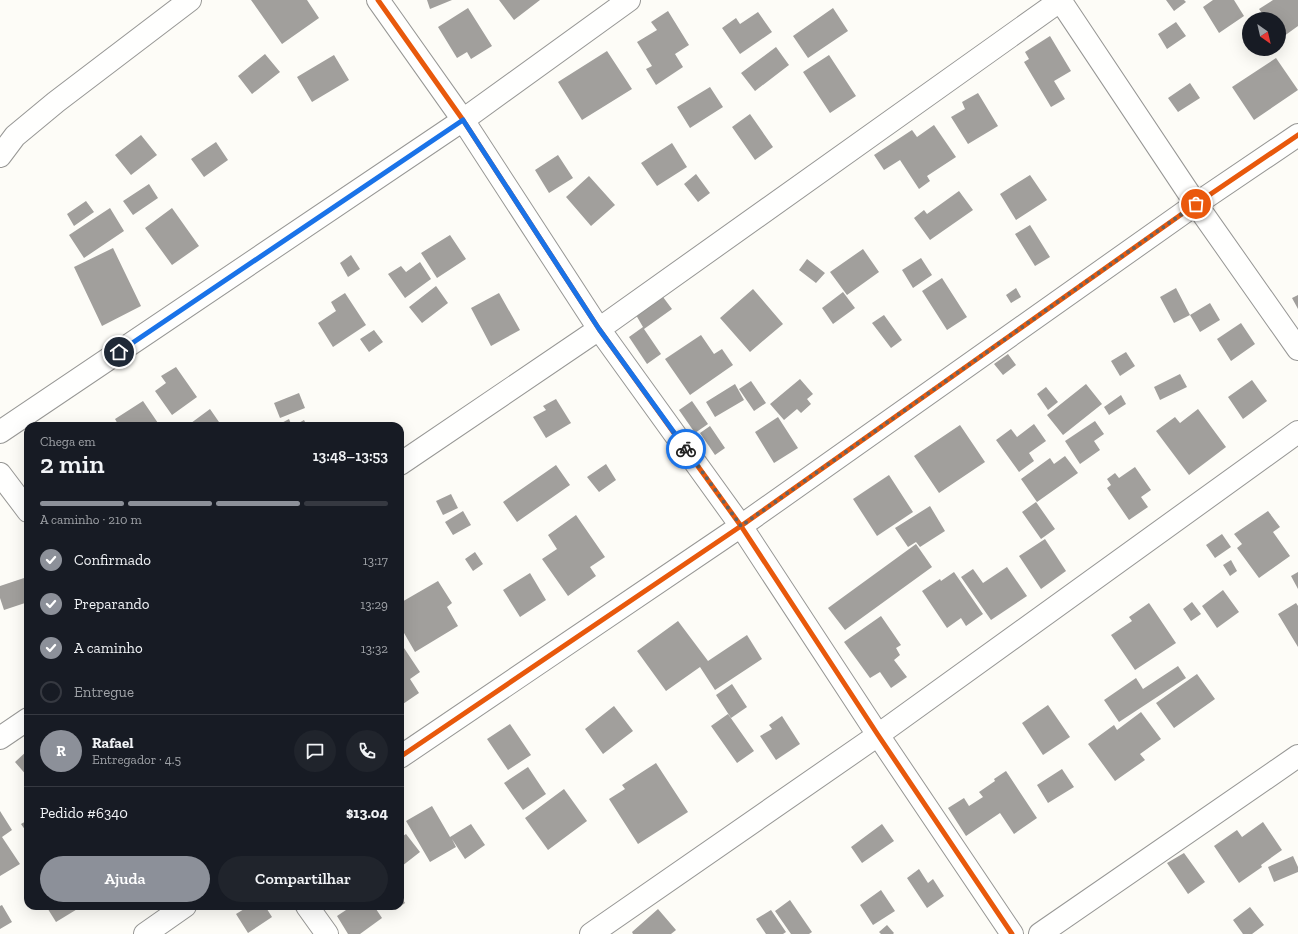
<!DOCTYPE html>
<html lang="pt">
<head>
<meta charset="utf-8">
<style>
	:root { --surface:#171b24; --page:#20242c; --text:#f1f3f6; --muted:#9ea1a6; --line:#363941; --accent:#8c9099 }
	body { margin:0; font-family:"Zilla Slab",serif; background:var(--page); color:var(--text); height:100vh; display:flex; flex-direction:column; font-size:15px; white-space:nowrap }
	* { box-sizing:border-box; margin:0 }
	p { font-size:13px; color:var(--muted) }
	.icon { flex:none; width:22px; height:22px; fill:none; stroke:currentColor; stroke-width:2; stroke-linecap:round; stroke-linejoin:round }
	.map { position:relative; flex:1; overflow:hidden }
	.drawer { position:absolute; left:24px; top:422px; width:380px; height:488px; display:flex; flex-direction:column; background:var(--surface); border-radius:12px; box-shadow:0 4px 16px #0002 }
	.drawer>* { flex:none }
	.needle { width:26px; rotate:146deg }
	.controls { position:absolute; left:1242px; top:12px; display:grid; gap:8px }
	.controls a { display:grid; place-items:center; width:44px; height:44px; border-radius:50%; background:var(--surface); box-shadow:0 4px 16px #0002; font-size:20px }
	.pin { position:absolute; display:grid; place-items:center; width:34px; height:34px; color:#fff; margin:-17px; border:2px solid #fff; border-radius:50%; box-shadow:0 1px 4px #0007 }
	.courier { position:absolute; display:grid; place-items:center; width:40px; height:40px; margin:-20px; border:3px solid #1a73e8; border-radius:50%; background:#fff; color:#222; box-shadow:0 1px 5px #0007 }
	.headline em { font-style:normal; font-weight:600 }
	.headline div { display:flex; flex-direction:column-reverse }
	.headline { display:flex; align-items:center; justify-content:space-between; height:68px; padding:0 16px }
	h1 { font-size:26px; font-weight:600; line-height:30px }
	.bar { display:grid; grid-template-columns:repeat(4,1fr); gap:6px 4px; align-content:center; height:48px; padding:0 16px }
	.bar i { height:5px; border-radius:3px; background:var(--line) }
	.bar .current { background:var(--accent) }
	.bar p { grid-column:span 4 }
	.line { display:flex; align-items:center; gap:10px; padding:0 16px; border-top:1px solid var(--line) }
	.line div { flex:1 }
	.round { display:grid; place-items:center; flex:none; width:42px; height:42px; border-radius:21px; background:var(--page) }
	ol { padding:0 16px; list-style:none }
	li { display:flex; align-items:center; gap:12px; height:44px }
	li p { margin-inline-start:auto }
	li .icon { padding:4px; border-radius:50%; background:var(--accent); color:#fff; stroke-width:4 }
	li:last-child { color:var(--muted) }
	li i { width:22px; height:22px; border:2px solid var(--line); border-radius:50% }
	.button { display:flex; gap:8px; margin-top:auto; padding:8px 16px }
	.button a { flex:1; height:46px; border-radius:24px; background:var(--accent); color:#fff; font-size:16px; font-weight:600; line-height:46px; text-align:center }
	.button a+a { background:var(--page); color:var(--text) }
	.map>svg:first-child { display:block }
	.building { fill:#a19f9c }
	.lines { fill:none; stroke-linecap:round; stroke-linejoin:round }
	.minor-casing { stroke:#979795; stroke-width:24 }
	.minor { stroke:#fffffe; stroke-width:22 }
	.cycleway-casing { stroke:#fff; stroke-width:8 }
	.cycleway { stroke:#e8590c; stroke-width:5 }
	.done { stroke:#646362; stroke-width:4; stroke-dasharray:0 7.2 }
	.route { stroke:#1a73e8; stroke-width:5 }
</style>
</head>
<body>
<div class="map">
<svg width="1298" height="934" viewBox="0 0 1298 934">
	<rect width="100%" height="100%" fill="#fdfcf7"/>
	<path class="building" d="M251,0h56l12,18 -37,26z
		M427,0h25l-22,9z
		M499,0h41l-26,20z
		M1166,0h18l2,2 -12,9z
		M1213,0h21l10,16 -25,17 -16,-26z
		M1273,0h25v26l-18,13 -1,-20h-13l-7,-10z
		M468,8l24,38 -21,13 -4,-7 -10,6 -19,-31z
		M833,8l15,23 -40,27 -15,-22z
		M668,11l21,34 -14,9 8,13 -27,18 -10,-16 6,-3 -15,-24 20,-12 -6,-8z
		M758,12l14,20 -32,22 -18,-26 14,-10 4,6z
		M1176,22l10,14 -19,13 -9,-15z
		M1050,36l21,35 -17,10 11,18 -14,8 -27,-45 5,-3 -4,-7z
		M776,47l13,18 -34,26 -14,-18z
		M607,51l25,38 -50,31 -24,-38z
		M265,54l15,18 -28,22 -14,-18z
		M334,55l15,25 -37,22 -15,-25z
		M829,55l27,41 -26,17 -27,-41z
		M1276,58l22,32 -44,30 -22,-33z
		M1190,83l10,15 -22,14 -10,-14z
		M710,87l13,20 -33,21 -13,-21z
		M978,93l20,33 -30,18 -17,-27 14,-8 -3,-7z
		M750,114l23,33 -18,13 -23,-33z
		M934,125l22,32 -29,19 3,5 -11,8 -19,-29 -16,10 -10,-15 38,-25 5,7z
		M141,135l16,20 -26,20 -16,-20z
		M216,142l12,18 -24,17 -13,-18z
		M672,143l15,24 -30,19 -16,-23z
		M558,155l15,23 -24,15 -14,-23z
		M696,174l14,19 -12,9 -14,-18z
		M1030,175l17,25 -31,20 -16,-26z
		M589,176l26,29 -24,21 -25,-29z
		M149,184l9,14 -25,17 -10,-14z
		M959,191l14,19 -43,30 -16,-22 10,-8 3,4z
		M86,201l8,11 -20,14 -7,-12z
		M110,208l14,23 -40,27 -15,-23z
		M172,208l27,38 -27,19 -27,-37z
		M1030,225l20,32 -15,9 -20,-32z
		M450,235l16,24 -29,19 -16,-25z
		M113,248l28,58 -39,20 -28,-59z
		M863,249l16,23 -32,23 -17,-23z
		M351,255l9,14 -12,8 -8,-14z
		M921,258l11,17 -19,13 -11,-18z
		M807,259l18,14 -9,10 -17,-13z
		M420,262l11,17 -26,19 -17,-24 13,-8 5,6z
		M942,278l25,39 -20,13 -25,-39z
		M436,286l12,17 -26,20 -13,-16z
		M1016,288l5,9 -10,6 -5,-8z
		M1176,288l14,27 -16,8 -14,-26z
		M753,289l30,35 -33,28 -30,-34z
		M843,292l12,16 -22,16 -11,-16z
		M345,293l21,32 -33,22 -15,-24 18,-12 -5,-9z
		M499,293l21,37 -29,16 -20,-38z
		M1298,295v14l-6,-11z
		M663,297l9,12 -28,20 17,25 -14,10 -18,-27 14,-10 -7,-12z
		M1210,303l10,17 -20,12 -10,-17z
		M884,315l18,25 -11,8 -19,-25z
		M1241,323l14,21 -24,17 -14,-22z
		M374,330l9,12 -14,10 -9,-13z
		M701,335l13,19 8,-5 11,16 -43,30 -25,-36z
		M1126,352l9,14 -15,10 -9,-15z
		M1008,354l8,11 -13,10 -9,-11z
		M176,367l21,30 -25,18 -17,-24 11,-8 -5,-7z
		M1180,374l7,13 -27,13 -6,-13z
		M800,379l13,15 -6,5 4,5 -10,9 -4,-4 -13,11 -14,-16z
		M1252,380l15,21 -24,18 -15,-22z
		M751,381l15,22 -12,8 -15,-22z
		M735,384l9,16 -29,17 -9,-15z
		M1086,384l16,20 -39,31 -16,-20z
		M1046,387l12,15 -10,8 -11,-16z
		M299,393l6,15 -25,10 -6,-15z
		M1121,395l5,9 -17,11 -5,-8z
		M556,399l15,24 -25,15 -13,-21 13,-7 -3,-4z
		M143,401l17,25h-41l-4,-7z
		M692,401l16,23 -13,9 -16,-23z
		M210,409l9,13 -5,4h-27z
		M1198,409l28,38 -37,28 -33,-44 19,-14 5,6z
		M778,417l20,31 -24,15 -19,-31z
		M289,419l3,7h-16z
		M304,420l3,6h-14z
		M1095,421l9,13 -10,7 6,9 -20,14 -15,-23z
		M1034,424l12,17 -17,12 5,8 -15,11 -23,-32 15,-11 6,8z
		M960,425l25,37 -46,31 -25,-37z
		M710,426l15,22 -10,7 -15,-22z
		M1065,456l13,17 -41,29 -16,-23 29,-21 4,6z
		M606,464l10,16 -17,12 -12,-15z
		M556,465l14,20 -53,37 -14,-20z
		M1135,467l16,23 -10,7 7,10 -19,13 -22,-32 4,-3 -4,-6 8,-6 4,5z
		M889,475l24,37 -36,24 -24,-37z
		M451,494l7,14 -15,7 -7,-14z
		M1036,502l19,27 -14,10 -19,-27z
		M930,506l15,25 -25,16 -4,-5 -8,5 -13,-19z
		M463,511l8,14 -18,10 -8,-13z
		M1268,511l12,16 -7,5 17,24 -31,22 -22,-30 5,-4 -8,-10z
		M576,515l29,42 -15,10 6,9 -28,20 -26,-37 15,-10 -9,-14z
		M1222,534l9,13 -16,11 -9,-13z
		M1045,539l21,32 -25,18 -22,-33z
		M916,544l16,23 -87,63 -17,-22z
		M475,552l8,12 -10,7 -8,-12z
		M1231,560l6,11 -7,5 -7,-11z
		M1007,567l20,29 -36,24 -30,-43 12,-8 10,14z
		M954,572l29,42 -17,12 -5,-8 -14,10 -25,-37 18,-12 1,2z
		M1298,572v17l-7,-13z
		M530,573l16,27 -26,17 -17,-27z
		M27,577l1,4v21l-24,8 -4,-12v-12z
		M438,581l14,22 -5,4 11,19 -43,26 -15,-26v-23z
		M1223,590l16,22 -22,16 -15,-22z
		M1192,602l9,12 -10,7 -8,-12z
		M1149,603l27,40 -41,27 -24,-35 21,-14 -3,-4z
		M1296,603l2,3v41l-20,-33z
		M881,616l20,29 -5,3 4,7 -6,5 13,17 -16,11 -11,-16 -10,6 -26,-36z
		M678,621l30,40 39,-26 15,24 -47,31 -15,-23 -34,24 -29,-40z
		M400,642l20,30 -10,7 9,14 -19,13z
		M1178,666l8,12 -67,44 -15,-22 32,-22 7,11z
		M1197,674l18,25 -41,29 -18,-25z
		M732,684l15,23 -16,11 -15,-23z
		M1048,705l22,32 -27,18 -21,-32z
		M614,706l19,25 -30,23 -18,-25z
		M1141,712l20,27 -21,15 5,6 -30,21 -27,-37 26,-19 3,5z
		M728,714l26,37 -17,12 -26,-37z
		M782,716l18,28 -24,16 -16,-24 12,-7 -3,-4z
		M510,724l21,31 -23,15 -21,-31z
		M28,750v27l-13,-15z
		M656,763l32,49 -50,32 -29,-45 16,-10 -3,-4z
		M528,767l18,27 -23,16 -19,-27z
		M1062,769l12,18 -26,16 -11,-18z
		M1006,771l31,47 -23,16 -14,-21 -34,23 -18,-28 16,-10 5,8 14,-9 -4,-5 16,-11 -1,-2z
		M564,789l23,32 -39,29 -23,-32z
		M432,806l18,31 21,-13 14,21 -20,14 -13,-20 4,8 -26,15 -24,-41z
		M0,811l12,19 -10,7 18,27 -20,12z
		M28,820v14l-7,-10z
		M1263,822l19,28 -21,15 1,2 -23,16 -25,-37 23,-16 5,7z
		M882,824l12,17 -32,22 -11,-16z
		M406,834l14,18 -18,14 -2,-3v-25z
		M1184,853l21,29 -17,12 -21,-31z
		M1293,856l5,11v5l-24,10 -6,-15z
		M919,869l9,14 5,-4 11,17 -17,12 -20,-30z
		M881,890l14,21 -22,14 -13,-20z
		M400,895l5,8 -10,7 -3,-4h8z
		M790,900l22,32 -3,2h-18l-16,-23z
		M2,905l10,17 -12,7v-23z
		M46,906h32l1,2 -23,14z
		M249,906h16l7,11 -24,16 -12,-19z
		M352,906h22l8,12 -22,16h-12l-11,-18z
		M1250,907l14,18 -12,9h-9l-10,-14z
		M658,909l18,21 -5,4h-38l-1,-2z
		M771,910l15,22 -3,2h-17l-10,-15z
		M887,925l7,8 -1,1h-12l-2,-2z"/>
	<g class="lines">
		<defs>
			<path id="minor" d="M378,0l85,120 136,209 142,197 137,209 134,199
				M1060,0l136,204 102,145
				M0,156l15,-20 41,-34 134,-102
				M0,432l463,-312 166,-120
				M400,464l199,-135 462,-329
				M0,474l28,37
				M0,738l28,-19
				M400,757l341,-231 455,-322 102,-69
				M307,906l20,28
				M145,934l40,-28
				M591,934l287,-199 420,-303
				M1040,934l258,-178"/>
		</defs>
		<use href="#minor" class="minor-casing"/>
		<use href="#minor" class="minor"/>
		<defs>
			<path id="cycleway" d="M378,0l85,120 136,209 142,197 137,209 134,199
				M400,757l341,-231 455,-322 102,-69"/>
		</defs>
		<use href="#cycleway" class="cycleway-casing"/>
		<use href="#cycleway" class="cycleway"/>
	</g>
	<g class="lines">
		<path class="done" d="M686,449l55,77 455,-322"/>
		<path class="route" d="M119,352l344,-232 136,209 87,120"/>
	</g>
</svg>
<div class="controls">
<a><svg class="needle" viewBox="-14 -14 28 28"><path d="M0-13l5 13h-10z" fill="#e53935"/><path d="M0 13l5-13h-10z" fill="#9ea1a6"/></svg></a>
</div>
<div class="pin" style="left:1196px;top:204px;background:#ea580c"><svg class="icon" aria-label="bag" viewBox="0 0 24 24"><path d="M5 8h14l-1 12H6zM9 8a3 3 0 0 1 6 0"/></svg></div>
<div class="pin" style="left:119px;top:352px;background:#1f2937"><svg class="icon" aria-label="home" viewBox="0 0 24 24"><path d="M3 11l9-7 9 7M6 9v11h12V9"/></svg></div>
<div class="courier" style="left:686px;top:449px"><svg class="icon" aria-label="bike" viewBox="0 0 24 24"><circle cx="6" cy="16" r="4"/><circle cx="18" cy="16" r="4"/><path d="M6 16l4-8h5l3 8M10 8l3 8H6M13 5h3"/></svg></div>
<section class="drawer">
<div class="headline"><div><h1>2 min</h1><p>Chega em</p></div><em>13:48–13:53</em></div>
<div class="bar"><i class="current"></i><i class="current"></i><i class="current"></i><i></i><p>A caminho · 210 m</p></div>
<ol>
<li><svg class="icon" aria-label="check" viewBox="0 0 24 24"><path d="M5 12l5 5 9-10"/></svg>Confirmado<p>13:17</p></li>
<li><svg class="icon" aria-label="check" viewBox="0 0 24 24"><path d="M5 12l5 5 9-10"/></svg>Preparando<p>13:29</p></li>
<li><svg class="icon" aria-label="check" viewBox="0 0 24 24"><path d="M5 12l5 5 9-10"/></svg>A caminho<p>13:32</p></li>
<li><i></i>Entregue</li>
</ol>
<div class="line" style="height:72px"><b class="round" style="background:var(--accent);color:#fff">R</b><div><b>Rafael</b><p>Entregador · 4.5</p></div><a class="round"><svg class="icon" aria-label="chat" viewBox="0 0 24 24"><path d="M4 5h16v11H9l-5 4z"/></svg></a><a class="round"><svg class="icon" aria-label="phone" viewBox="0 0 24 24"><path d="M5 4h4l2 5-3 2q2 4 5 5l2-3 5 2v4C11 20 4 13 5 4z"/></svg></a></div>
<div class="line" style="height:52px"><div>Pedido #6340</div><b>$13.04</b></div>
<div class="button"><a>Ajuda</a><a>Compartilhar</a></div>
</section>
</div>
</body>
</html>
